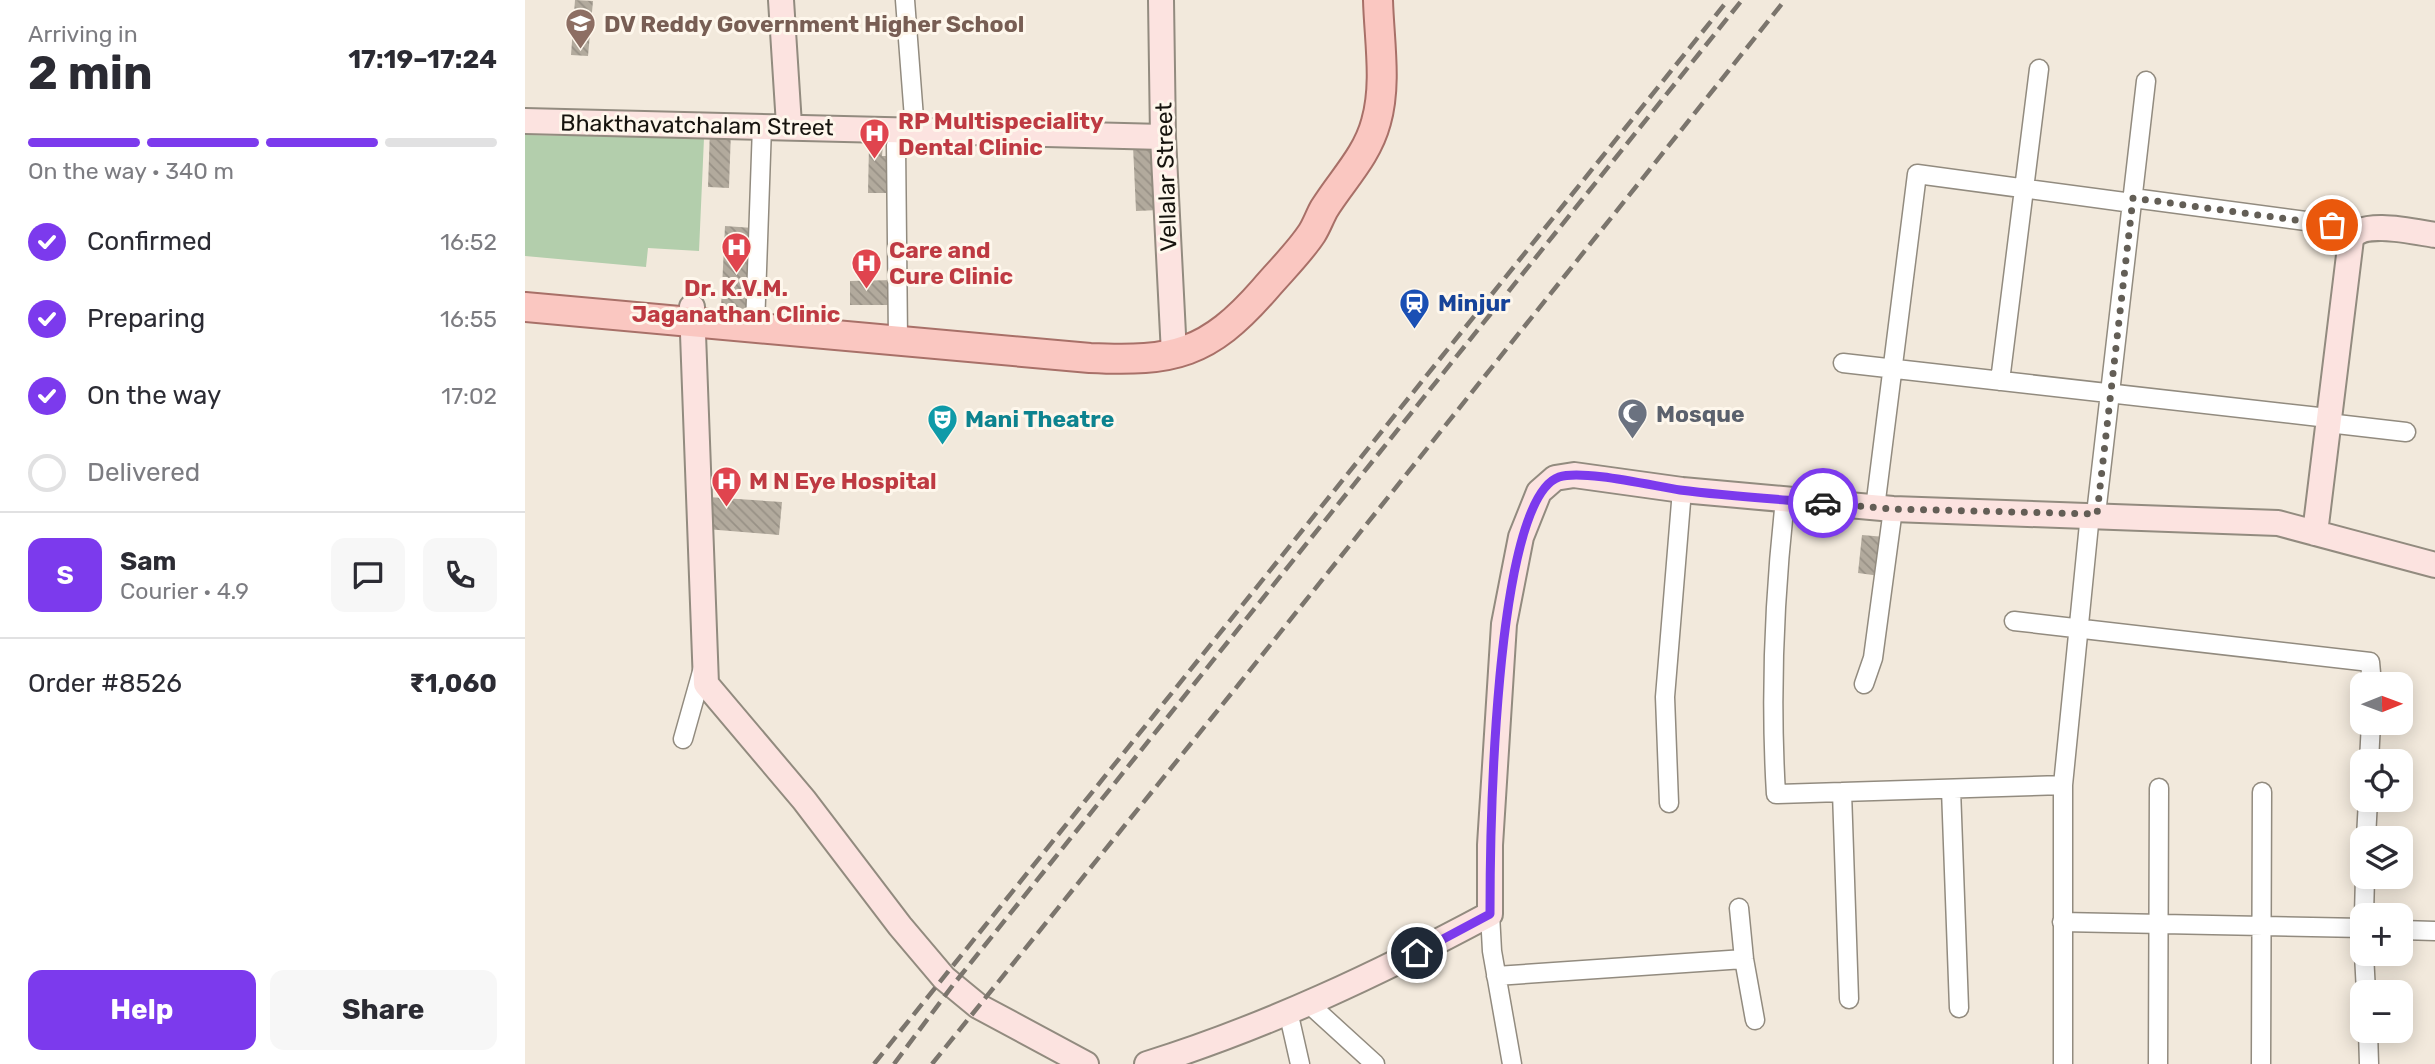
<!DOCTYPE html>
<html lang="en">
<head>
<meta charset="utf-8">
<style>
	:root { --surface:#fff; --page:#f7f7f7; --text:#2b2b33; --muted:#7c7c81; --line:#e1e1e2; --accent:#7c3aed }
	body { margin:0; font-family:Rubik,sans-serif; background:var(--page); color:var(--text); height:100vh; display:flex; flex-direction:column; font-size:26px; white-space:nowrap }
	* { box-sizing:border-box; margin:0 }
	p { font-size:23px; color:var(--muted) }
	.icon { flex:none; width:38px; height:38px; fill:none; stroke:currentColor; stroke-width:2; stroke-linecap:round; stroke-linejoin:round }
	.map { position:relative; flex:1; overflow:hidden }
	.panel { display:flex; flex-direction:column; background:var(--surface); width:525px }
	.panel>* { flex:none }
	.needle { width:46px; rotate:89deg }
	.fabs { position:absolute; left:1825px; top:672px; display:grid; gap:14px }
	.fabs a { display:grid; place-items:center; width:63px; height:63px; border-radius:14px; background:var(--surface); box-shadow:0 4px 18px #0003; font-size:35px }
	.pin { position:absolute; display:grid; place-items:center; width:60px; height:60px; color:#fff; margin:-30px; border:4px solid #fff; border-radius:50%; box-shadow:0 2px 7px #0007 }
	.courier { position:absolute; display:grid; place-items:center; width:70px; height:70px; margin:-35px; border:5px solid #7c3aed; border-radius:50%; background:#fff; color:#222; box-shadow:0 2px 9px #0007 }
	.headline em { font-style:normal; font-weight:700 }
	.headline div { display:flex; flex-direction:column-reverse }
	.headline { display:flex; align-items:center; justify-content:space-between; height:119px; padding:0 28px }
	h1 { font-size:46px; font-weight:700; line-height:52px }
	.bar { display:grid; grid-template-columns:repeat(4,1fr); gap:10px 7px; align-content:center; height:84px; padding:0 28px }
	.bar i { height:9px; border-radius:5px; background:var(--line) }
	.bar .on { background:var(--accent) }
	.bar p { grid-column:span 4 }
	.line { display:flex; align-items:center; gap:18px; padding:0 28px; border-top:2px solid var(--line) }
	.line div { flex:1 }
	.round { display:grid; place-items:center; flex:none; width:74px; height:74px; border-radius:14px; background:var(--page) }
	ol { padding:0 28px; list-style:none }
	li { display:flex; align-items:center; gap:21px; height:77px }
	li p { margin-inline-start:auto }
	li .icon { padding:7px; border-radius:50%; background:var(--accent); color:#fff; stroke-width:4 }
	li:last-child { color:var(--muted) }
	li i { width:38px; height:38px; border:4px solid var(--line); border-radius:50% }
	.cta { display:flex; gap:14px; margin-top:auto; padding:14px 28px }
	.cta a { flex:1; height:80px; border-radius:14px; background:var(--accent); color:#fff; font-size:28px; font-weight:700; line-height:80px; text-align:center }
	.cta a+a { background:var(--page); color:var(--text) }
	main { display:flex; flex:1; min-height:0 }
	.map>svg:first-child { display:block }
	.green { fill:#b3ceac }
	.building { fill:url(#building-back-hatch) }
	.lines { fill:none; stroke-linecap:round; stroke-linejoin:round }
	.street-casing { stroke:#928b7f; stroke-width:21 }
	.secondary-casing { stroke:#928b7f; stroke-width:28 }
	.primary-casing { stroke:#a87068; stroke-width:32 }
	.street { stroke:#fff; stroke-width:18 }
	.secondary { stroke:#fce3e0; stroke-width:24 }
	.primary { stroke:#fac7c1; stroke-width:28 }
	.rail { stroke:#7b756d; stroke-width:4.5; stroke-dasharray:14 7; stroke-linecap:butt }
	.done { stroke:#635e56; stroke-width:7; stroke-dasharray:0 12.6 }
	.route { stroke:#7c3aed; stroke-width:9 }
	.labels { text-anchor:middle; stroke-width:6; stroke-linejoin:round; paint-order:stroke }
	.education-label { font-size:23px; font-weight:bold; fill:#785e54; stroke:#fef7ec; text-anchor:start }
	.health-label { font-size:23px; font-weight:bold; fill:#be3a42; stroke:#fef7ec; text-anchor:start }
	.street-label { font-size:23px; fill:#16130e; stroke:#fef7ec }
	.transit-label { font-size:23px; font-weight:bold; fill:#164399; stroke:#fef7ec; text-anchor:start }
	.worship-label { font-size:23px; font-weight:bold; fill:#5b616d; stroke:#fef7ec; text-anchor:start }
	.culture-label { font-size:23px; font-weight:bold; fill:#0d838f; stroke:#fef7ec; text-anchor:start }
</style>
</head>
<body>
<main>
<section class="panel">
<div class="headline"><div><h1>2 min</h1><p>Arriving in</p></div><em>17:19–17:24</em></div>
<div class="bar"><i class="on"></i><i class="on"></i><i class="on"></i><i></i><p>On the way · 340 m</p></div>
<ol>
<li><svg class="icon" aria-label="check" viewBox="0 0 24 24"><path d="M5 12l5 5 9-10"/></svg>Confirmed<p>16:52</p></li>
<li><svg class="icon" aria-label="check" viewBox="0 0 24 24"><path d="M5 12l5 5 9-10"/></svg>Preparing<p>16:55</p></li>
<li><svg class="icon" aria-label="check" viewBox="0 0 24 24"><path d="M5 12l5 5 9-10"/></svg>On the way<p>17:02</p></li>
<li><i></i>Delivered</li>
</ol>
<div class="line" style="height:126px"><b class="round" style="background:var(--accent);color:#fff">S</b><div><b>Sam</b><p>Courier · 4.9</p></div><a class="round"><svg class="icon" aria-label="chat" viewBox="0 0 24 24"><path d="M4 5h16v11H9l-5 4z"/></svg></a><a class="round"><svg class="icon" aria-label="phone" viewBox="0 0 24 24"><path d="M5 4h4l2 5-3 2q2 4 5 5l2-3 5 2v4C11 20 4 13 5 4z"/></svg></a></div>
<div class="line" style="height:91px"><div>Order #8526</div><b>₹1,060</b></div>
<div class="cta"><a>Help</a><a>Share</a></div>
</section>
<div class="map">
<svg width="1910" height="1064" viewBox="0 0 1910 1064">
	<defs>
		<pattern id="building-back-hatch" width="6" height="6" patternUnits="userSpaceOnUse" patternTransform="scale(1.75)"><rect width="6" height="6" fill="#b2aa9d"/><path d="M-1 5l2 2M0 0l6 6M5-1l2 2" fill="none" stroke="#989186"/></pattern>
	</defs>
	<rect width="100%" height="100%" fill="#f2e9dc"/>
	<path class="green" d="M0,135l179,3 -5,113 -51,-3 -2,19 -121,-11z"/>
	<path class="building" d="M50,0l18,1 -5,55 -17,-1z
		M185,129l21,1 -2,58 -21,-1z
		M344,145h14l-1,11h10l-1,37h-23z
		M631,145l3,65 -23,1 -3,-65z
		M200,226l28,2 -4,81 -28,-1z
		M369,280v25h-44v-24z
		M183,497l74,5 -3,33 -73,-6z
		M1337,535l23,2 -5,39 -22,-3z"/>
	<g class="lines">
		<defs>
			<path id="street" d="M1608,198l210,28 13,6
				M230,327l7,-201
				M373,340l-2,-195 18,-27 -9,-118
				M1318,363l485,55
				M1475,381l39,-312
				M1803,423l78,9
				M1260,500c-11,99 -15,195 -9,294l287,-9 27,-271
				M1350,508l42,-334 215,29
				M1571,514l50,-433
				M1489,621l356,41 2,22
				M1339,684l9,-26 20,-149
				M158,739l20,-71
				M1844,761l2,-38
				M1538,785v279
				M1426,789l8,219
				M1317,792l7,207
				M1144,803l-4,-106 17,-207
				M1841,838l2,-38
				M1214,908l5,51 11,61
				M965,914l2,37 20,113
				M1839,915l1,-38
				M1537,922l301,6
				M1876,930l34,1
				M1839,954l2,38
				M971,976l248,-17
				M782,1002l68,62
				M763,1011l12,53
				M1843,1031l1,33
				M1633,1064l1,-276
				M1736,1064l1,-272"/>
			<path id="secondary" d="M256,0l8,125
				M636,0l2,137 11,217
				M0,121l638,16
				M167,307l14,377 98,116 96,126 44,52 34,28 108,58
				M1790,533l36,-294c10,-20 64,-7 84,-4
				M622,1064c119,-37 233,-91 343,-150v-69l14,-221 17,-87 18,-45 16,-14 19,-3 108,15 211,19 385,14 157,42"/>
			<path id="primary" d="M0,307l565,51c84,4 118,-4 174,-68 16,-19 35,-37 48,-57 5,-8 8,-17 12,-24 18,-29 43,-53 52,-87 11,-38 3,-83 2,-122"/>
		</defs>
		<use href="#street" class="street-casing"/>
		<use href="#secondary" class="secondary-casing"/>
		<use href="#primary" class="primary-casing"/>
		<use href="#street" class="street"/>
		<use href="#secondary" class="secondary"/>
		<use href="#primary" class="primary"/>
		<path class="rail" d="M349,1064l854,-1064
			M369,1064l59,-79 789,-985
			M407,1064l307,-380 546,-684"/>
	</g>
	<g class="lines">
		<path class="done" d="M1298,503l70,6 204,5 36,-316 199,27"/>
		<path class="route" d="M892,953l73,-39c0,-69 3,-414 69,-437 23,-8 94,9 121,13 47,6 95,9 143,13"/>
	</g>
	<defs>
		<symbol id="school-pin" viewBox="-11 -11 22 30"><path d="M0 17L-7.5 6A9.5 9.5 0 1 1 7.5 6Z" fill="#8d6e63" stroke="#fef7ec"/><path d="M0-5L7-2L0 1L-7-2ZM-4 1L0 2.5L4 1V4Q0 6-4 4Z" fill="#fff"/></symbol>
		<symbol id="hospital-pin" viewBox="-11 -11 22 30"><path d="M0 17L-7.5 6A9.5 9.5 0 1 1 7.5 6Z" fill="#e0444e" stroke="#fef7ec"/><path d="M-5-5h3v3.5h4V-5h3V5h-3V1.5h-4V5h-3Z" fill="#fff"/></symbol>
		<symbol id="station-pin" viewBox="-11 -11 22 30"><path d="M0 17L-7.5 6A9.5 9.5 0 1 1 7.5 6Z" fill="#1a4fb4" stroke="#fef7ec"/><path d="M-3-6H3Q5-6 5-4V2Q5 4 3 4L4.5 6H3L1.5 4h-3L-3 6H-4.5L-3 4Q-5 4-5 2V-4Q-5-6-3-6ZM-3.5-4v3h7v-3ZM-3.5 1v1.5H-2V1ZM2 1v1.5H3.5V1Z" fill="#fff"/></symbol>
		<symbol id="mosque-pin" viewBox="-11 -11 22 30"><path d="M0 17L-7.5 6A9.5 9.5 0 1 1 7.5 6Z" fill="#6b7280" stroke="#fef7ec"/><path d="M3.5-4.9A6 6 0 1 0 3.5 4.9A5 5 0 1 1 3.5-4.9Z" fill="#fff"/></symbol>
		<symbol id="theatre-pin" viewBox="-11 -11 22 30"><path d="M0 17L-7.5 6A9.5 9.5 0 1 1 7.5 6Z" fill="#0f9aa8" stroke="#fef7ec"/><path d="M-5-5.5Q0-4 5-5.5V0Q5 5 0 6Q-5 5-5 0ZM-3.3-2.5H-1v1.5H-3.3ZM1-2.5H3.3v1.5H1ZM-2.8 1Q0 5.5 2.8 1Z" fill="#fff"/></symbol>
	</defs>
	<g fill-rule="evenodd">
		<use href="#school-pin" x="38" y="6" width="35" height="47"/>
		<use href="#hospital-pin" x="332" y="116" width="35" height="47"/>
		<use href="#hospital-pin" x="194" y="230" width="35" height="47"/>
		<use href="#hospital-pin" x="324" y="246" width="35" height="47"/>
		<use href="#station-pin" x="872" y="286" width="35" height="47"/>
		<use href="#mosque-pin" x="1090" y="396" width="35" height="47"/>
		<use href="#theatre-pin" x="400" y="402" width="35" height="47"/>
		<use href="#hospital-pin" x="184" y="464" width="35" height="47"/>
	</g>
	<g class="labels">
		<g class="education-label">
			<text x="79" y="32">DV Reddy Government Higher School</text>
		</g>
		<g class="health-label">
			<text x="373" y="129">RP Multispeciality<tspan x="373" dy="26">Dental Clinic</tspan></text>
			<text x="364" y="258">Care and<tspan x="364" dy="26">Cure Clinic</tspan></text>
			<text x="211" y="296" text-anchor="middle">Dr. K.V.M.<tspan x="211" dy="26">Jaganathan Clinic</tspan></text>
			<text x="224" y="489">M N Eye Hospital</text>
		</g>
		<g class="street-label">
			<text transform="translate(172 125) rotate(1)" y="8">Bhakthavatchalam Street</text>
			<text transform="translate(641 177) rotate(-92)" y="8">Vellalar Street</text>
		</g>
		<g class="transit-label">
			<text x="913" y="311">Minjur</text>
		</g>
		<g class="worship-label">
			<text x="1131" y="422">Mosque</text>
		</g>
		<g class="culture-label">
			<text x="440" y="427">Mani Theatre</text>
		</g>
	</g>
</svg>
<div class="fabs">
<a><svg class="needle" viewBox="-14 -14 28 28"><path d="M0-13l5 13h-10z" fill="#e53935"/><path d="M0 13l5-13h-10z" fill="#7c7c81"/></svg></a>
<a><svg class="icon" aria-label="locate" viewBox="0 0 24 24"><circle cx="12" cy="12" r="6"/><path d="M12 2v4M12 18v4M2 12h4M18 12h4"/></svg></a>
<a><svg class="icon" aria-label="layers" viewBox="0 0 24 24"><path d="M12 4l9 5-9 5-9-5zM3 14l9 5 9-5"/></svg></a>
<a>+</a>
<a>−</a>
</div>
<div class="pin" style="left:1807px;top:225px;background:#ea580c"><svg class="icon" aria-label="bag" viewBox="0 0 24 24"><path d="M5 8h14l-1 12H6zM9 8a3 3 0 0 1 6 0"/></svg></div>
<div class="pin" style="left:892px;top:953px;background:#1f2937"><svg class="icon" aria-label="home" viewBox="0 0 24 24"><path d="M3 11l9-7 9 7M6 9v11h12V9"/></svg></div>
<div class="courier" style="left:1298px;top:503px"><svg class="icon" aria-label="car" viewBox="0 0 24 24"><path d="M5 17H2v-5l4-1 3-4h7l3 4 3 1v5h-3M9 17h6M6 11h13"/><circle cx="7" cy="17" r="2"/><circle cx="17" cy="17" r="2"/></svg></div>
</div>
</main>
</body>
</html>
